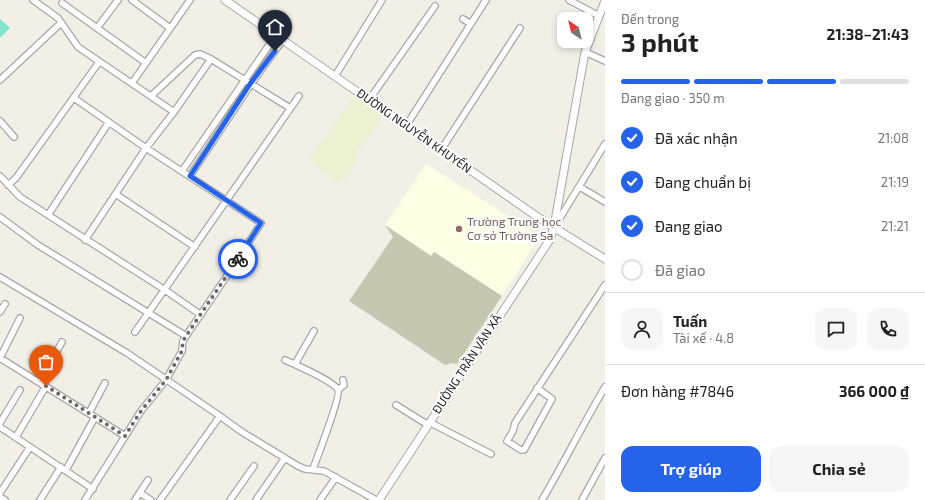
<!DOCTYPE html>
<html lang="vi">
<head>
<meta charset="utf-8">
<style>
	:root { --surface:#fff; --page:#f6f6f6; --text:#222; --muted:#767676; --line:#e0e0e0; --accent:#2563eb }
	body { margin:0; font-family:"Exo 2",sans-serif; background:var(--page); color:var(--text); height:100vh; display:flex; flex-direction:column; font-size:15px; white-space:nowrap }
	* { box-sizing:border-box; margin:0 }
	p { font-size:13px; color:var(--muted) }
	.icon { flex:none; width:22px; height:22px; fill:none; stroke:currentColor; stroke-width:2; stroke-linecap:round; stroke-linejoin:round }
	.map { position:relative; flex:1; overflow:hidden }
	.panel { display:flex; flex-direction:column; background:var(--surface); width:320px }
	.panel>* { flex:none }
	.needle { width:26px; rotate:325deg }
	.tools { position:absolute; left:557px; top:12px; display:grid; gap:8px }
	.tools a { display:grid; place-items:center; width:36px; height:36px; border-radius:8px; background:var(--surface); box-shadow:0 2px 6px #0003; font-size:20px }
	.pin { position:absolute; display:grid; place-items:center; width:34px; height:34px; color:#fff; margin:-41px -17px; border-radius:50% 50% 50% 0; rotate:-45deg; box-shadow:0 0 4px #0007 }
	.pin .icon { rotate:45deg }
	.courier { position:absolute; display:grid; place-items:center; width:40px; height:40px; margin:-20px; border:3px solid #2563eb; border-radius:50%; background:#fff; color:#222; box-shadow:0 1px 5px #0007 }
	.headline em { font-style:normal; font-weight:700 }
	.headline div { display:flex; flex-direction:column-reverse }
	.headline { display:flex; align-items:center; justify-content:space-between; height:68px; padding:0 16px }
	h1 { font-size:26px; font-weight:700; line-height:30px }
	.bar { display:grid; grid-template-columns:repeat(4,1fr); gap:6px 4px; align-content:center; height:48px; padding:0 16px }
	.bar i { height:5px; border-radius:3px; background:var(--line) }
	.bar .active { background:var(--accent) }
	.bar p { grid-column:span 4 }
	.line { display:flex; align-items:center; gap:10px; padding:0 16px; border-top:1px solid var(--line) }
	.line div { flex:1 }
	.round { display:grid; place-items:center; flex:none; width:42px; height:42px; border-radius:12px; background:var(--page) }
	ol { padding:0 16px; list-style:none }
	li { display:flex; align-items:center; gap:12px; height:44px }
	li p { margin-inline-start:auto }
	li .icon { padding:4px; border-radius:50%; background:var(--accent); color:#fff; stroke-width:4 }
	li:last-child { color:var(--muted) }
	li i { width:22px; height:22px; border:2px solid var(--line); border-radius:50% }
	.button { display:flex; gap:8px; margin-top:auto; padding:8px 16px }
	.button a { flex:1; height:46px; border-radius:12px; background:var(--accent); color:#fff; font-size:16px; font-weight:700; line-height:46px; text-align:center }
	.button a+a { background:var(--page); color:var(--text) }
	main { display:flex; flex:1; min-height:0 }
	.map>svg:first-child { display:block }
	.education { fill:#fcffe3 }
	.construction { fill:#c5c7b1 }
	.farmland { fill:#ebf1d1 }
	.pitch { fill:#81e5ca }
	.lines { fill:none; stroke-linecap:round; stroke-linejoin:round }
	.minor-casing { stroke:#a8a8a8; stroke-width:8 }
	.tertiary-casing { stroke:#a8a8a8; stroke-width:9 }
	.minor { stroke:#fff; stroke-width:5.5 }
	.tertiary { stroke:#fff; stroke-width:7 }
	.done { stroke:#6a6966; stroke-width:4; stroke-dasharray:0 7.2 }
	.route { stroke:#2563eb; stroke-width:5 }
	.education-dot { fill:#8d6e63; stroke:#fff; stroke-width:1.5 }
	.labels { text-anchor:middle; stroke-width:4; stroke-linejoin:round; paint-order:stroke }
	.street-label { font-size:12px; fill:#212121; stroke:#fff }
	.education-label { font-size:12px; fill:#785e54; stroke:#fff; text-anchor:start }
</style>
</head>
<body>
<main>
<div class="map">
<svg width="605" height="500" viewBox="0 0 605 500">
	<rect width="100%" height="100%" fill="#f2efe7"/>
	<path class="education" d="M426,164l114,72 -38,60 -67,-44 -3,4 -47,-31z"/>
	<path class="construction" d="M385,225l46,31 3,-4 68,44 -45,68 -5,-1 -7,2 -96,-64 44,-64z"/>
	<path class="farmland" d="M356,95l28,19 -28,40 3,3 -15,24 -2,-1 -4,3 -29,-24z"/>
	<path class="pitch" d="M0,19l10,9 -10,10z"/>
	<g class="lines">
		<defs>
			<path id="minor" d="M33,0l25,18 20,29 96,65
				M132,0l38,28
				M569,0l30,16
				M62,3l84,60
				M463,19l8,5
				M97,28l21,-28
				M585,52l20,9
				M335,76l47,-76
				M0,80l61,-57
				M132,83l58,-83
				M151,96l44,-41 5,-1 11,5 79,49
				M74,98l72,50 115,75 -26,41 -49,72 -3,5 -1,10 -16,29 -25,31 -56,89
				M369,100l66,-94
				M0,121l14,16
				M406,126l80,-126
				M441,150l79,-122
				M182,171l94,-136
				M0,176l20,21 145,93 36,25
				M190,176l61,-92 32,-44
				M8,185l8,-7 83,-116
				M580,187l25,15
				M117,195l78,52
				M48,215l61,-93
				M0,217l38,28 148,91
				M555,226l50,-82
				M85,240l61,-92 28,-36 37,-53
				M0,277l127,76 90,61 25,18 56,34 7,3 19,2 52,29
				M0,312l5,-8
				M135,332l164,-236
				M0,358l125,78
				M0,358l20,-40
				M285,360c11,5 49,21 53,30 3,6 -21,68 -25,79
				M295,364l19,-33
				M39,382l23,-40
				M537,388l15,11 -28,51h-3l-14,-9 6,-10 2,-8 90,-138
				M338,390l6,-5 -1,-5
				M396,405l32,20
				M89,413l16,-30
				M429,422l62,32
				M0,423l20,-33
				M0,427l93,62
				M16,437l30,-51
				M66,470l29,-53
				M0,493l30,-46
				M140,493l11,7
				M0,497l5,3
				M40,500l21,-33
				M135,500l13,-20
				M160,500l60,-84
				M230,500l24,-34
				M256,500l29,-42
				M320,500l16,-23
				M542,500c22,-37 41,-76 63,-113
				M582,500l23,-42"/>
			<path id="tertiary" d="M225,0l317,220 63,39
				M556,225l-1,-4 30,-169 20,-51
				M379,500l170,-259 5,-13"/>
		</defs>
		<use href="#minor" class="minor-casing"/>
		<use href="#tertiary" class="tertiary-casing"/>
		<use href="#minor" class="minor"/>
		<use href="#tertiary" class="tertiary"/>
	</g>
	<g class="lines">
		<path class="done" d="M46,386l79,50 16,-25 25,-31 16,-29 1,-10 3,-5 52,-77"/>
		<path class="route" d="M238,259l23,-36 -71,-47 60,-92 25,-33"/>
	</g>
	<circle class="education-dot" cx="459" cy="229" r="4"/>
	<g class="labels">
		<g class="street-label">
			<text transform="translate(414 131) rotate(35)" y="4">ĐƯỜNG NGUYỄN KHUYẾN</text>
			<text transform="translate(467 364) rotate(-57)" y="4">ĐƯỜNG TRẦN VĂN XÃ</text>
		</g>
		<g class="education-label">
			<text x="467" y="226">Trường Trung học<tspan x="467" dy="14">Cơ sở Trường Sa</tspan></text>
		</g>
	</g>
</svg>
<div class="tools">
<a><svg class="needle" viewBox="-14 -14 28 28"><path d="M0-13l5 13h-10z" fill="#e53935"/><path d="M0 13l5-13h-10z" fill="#767676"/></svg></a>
</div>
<div class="pin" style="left:46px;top:386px;background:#ea580c"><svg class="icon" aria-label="bag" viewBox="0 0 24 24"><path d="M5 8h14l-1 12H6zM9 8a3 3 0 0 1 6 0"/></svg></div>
<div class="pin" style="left:275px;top:51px;background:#1f2937"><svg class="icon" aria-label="home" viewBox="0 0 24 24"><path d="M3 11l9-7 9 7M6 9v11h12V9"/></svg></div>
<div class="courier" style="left:238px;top:259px"><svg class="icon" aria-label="bike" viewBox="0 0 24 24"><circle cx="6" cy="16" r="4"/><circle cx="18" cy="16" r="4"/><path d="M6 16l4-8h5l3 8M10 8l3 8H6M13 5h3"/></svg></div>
</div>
<section class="panel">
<div class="headline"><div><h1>3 phút</h1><p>Đến trong</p></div><em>21:38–21:43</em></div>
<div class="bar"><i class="active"></i><i class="active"></i><i class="active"></i><i></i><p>Đang giao · 350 m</p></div>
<ol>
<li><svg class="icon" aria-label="check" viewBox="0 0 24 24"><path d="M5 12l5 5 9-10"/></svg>Đã xác nhận<p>21:08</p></li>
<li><svg class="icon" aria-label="check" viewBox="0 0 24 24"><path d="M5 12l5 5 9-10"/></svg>Đang chuẩn bị<p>21:19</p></li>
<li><svg class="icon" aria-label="check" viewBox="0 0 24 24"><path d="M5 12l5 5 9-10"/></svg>Đang giao<p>21:21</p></li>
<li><i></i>Đã giao</li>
</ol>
<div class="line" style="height:72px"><a class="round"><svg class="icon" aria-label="person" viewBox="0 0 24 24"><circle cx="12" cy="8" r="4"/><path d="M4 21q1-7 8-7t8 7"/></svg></a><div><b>Tuấn</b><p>Tài xế · 4.8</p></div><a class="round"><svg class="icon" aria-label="chat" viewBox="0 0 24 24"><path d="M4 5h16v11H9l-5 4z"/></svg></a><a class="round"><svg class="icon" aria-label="phone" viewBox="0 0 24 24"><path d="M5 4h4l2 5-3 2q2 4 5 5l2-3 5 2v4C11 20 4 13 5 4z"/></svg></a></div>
<div class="line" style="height:52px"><div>Đơn hàng #7846</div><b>366 000 ₫</b></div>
<div class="button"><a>Trợ giúp</a><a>Chia sẻ</a></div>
</section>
</main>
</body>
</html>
